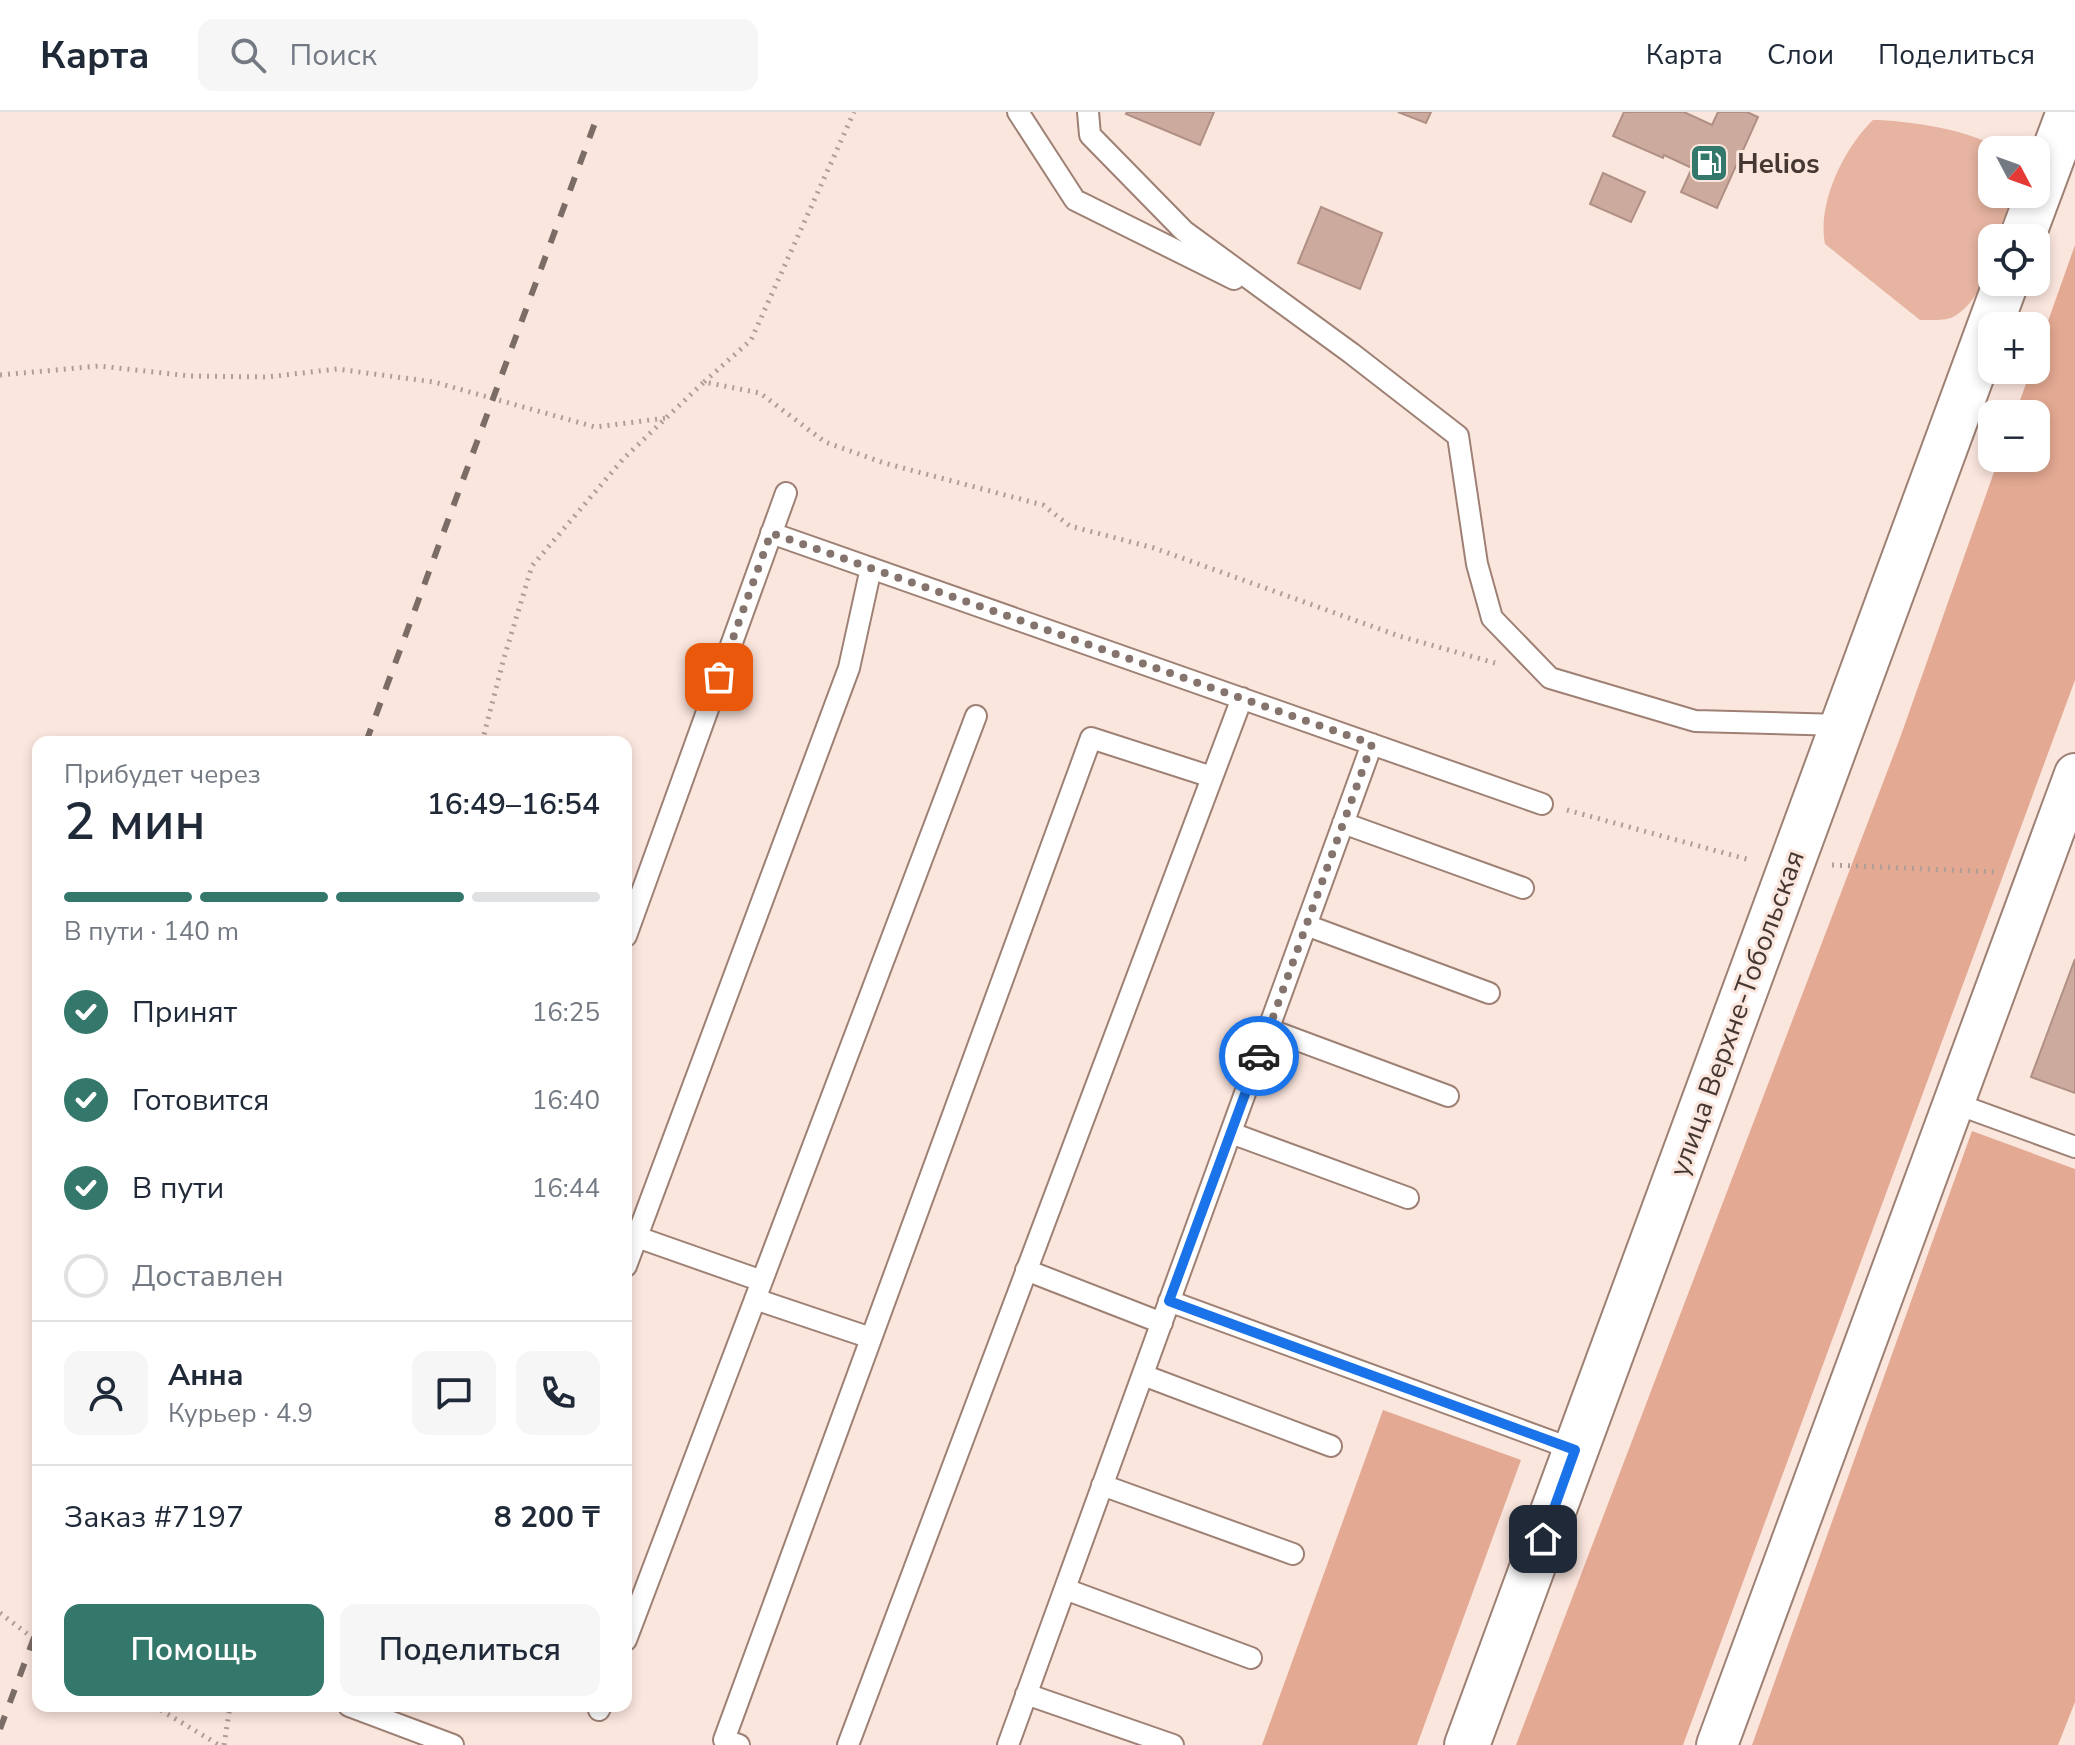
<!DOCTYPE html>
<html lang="ru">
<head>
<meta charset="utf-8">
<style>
	:root { --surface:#fff; --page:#f6f6f7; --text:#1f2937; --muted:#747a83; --line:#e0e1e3; --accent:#34786b }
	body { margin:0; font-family:"Nunito Sans",sans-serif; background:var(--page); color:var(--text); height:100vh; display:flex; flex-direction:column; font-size:30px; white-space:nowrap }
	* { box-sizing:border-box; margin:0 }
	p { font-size:26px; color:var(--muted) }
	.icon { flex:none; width:44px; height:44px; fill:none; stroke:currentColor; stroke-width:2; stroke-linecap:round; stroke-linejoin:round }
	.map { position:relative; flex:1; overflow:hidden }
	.details { position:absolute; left:32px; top:624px; width:600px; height:976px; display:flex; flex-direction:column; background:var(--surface); border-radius:16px; box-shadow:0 4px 12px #0003 }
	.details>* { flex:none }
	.needle { width:52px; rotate:131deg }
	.tools { position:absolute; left:1978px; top:24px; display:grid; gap:16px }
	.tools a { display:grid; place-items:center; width:72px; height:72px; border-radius:16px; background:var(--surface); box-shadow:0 4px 12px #0003; font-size:40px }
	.pin { position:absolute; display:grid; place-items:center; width:68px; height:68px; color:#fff; margin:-34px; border-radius:16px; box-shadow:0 4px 12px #0006 }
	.courier { position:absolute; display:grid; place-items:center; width:80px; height:80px; margin:-40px; border:6px solid #1a73e8; border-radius:50%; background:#fff; color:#222; box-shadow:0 2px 10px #0007 }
	.summary em { font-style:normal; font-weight:600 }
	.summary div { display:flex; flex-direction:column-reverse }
	.summary { display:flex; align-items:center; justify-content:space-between; height:136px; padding:0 32px }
	h1 { font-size:52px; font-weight:600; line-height:60px }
	.bar { display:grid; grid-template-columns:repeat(4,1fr); gap:12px 8px; align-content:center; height:96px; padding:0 32px }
	.bar i { height:10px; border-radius:6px; background:var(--line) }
	.bar .selected { background:var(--accent) }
	.bar p { grid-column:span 4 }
	.line { display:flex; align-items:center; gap:20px; padding:0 32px; border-top:2px solid var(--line) }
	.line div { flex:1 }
	.round { display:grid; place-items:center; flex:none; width:84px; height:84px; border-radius:16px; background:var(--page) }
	ol { padding:0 32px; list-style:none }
	li { display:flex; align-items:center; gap:24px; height:88px }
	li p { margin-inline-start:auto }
	li .icon { padding:8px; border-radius:50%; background:var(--accent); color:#fff; stroke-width:4 }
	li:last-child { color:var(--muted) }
	li i { width:44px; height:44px; border:4px solid var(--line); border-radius:50% }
	.action { display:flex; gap:16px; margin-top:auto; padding:16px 32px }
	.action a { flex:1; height:92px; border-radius:16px; background:var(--accent); color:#fff; font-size:32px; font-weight:600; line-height:92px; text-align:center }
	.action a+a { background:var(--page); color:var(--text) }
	header { display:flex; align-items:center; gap:48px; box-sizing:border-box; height:112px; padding:0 40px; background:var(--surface); border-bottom:2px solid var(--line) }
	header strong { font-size:38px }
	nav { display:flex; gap:44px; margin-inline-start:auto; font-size:28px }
	.search { width:560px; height:72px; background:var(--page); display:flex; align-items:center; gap:20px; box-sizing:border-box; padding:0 28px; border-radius:16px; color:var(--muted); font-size:30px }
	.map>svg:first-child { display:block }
	.green { fill:#e6b4a0 }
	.forest { fill:#e3a992 }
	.building { fill:#ccab9e; stroke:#b09084; stroke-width:2 }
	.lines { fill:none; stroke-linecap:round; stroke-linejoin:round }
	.service-casing { stroke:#9e8074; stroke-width:24 }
	.minor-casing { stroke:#9e8074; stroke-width:44 }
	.tertiary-casing { stroke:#9e8074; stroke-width:48 }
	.path { stroke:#af9d96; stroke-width:5; stroke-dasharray:2 6; stroke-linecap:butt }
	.service { stroke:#fff; stroke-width:20 }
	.minor { stroke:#fff; stroke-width:40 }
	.tertiary { stroke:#fff; stroke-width:44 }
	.rail { stroke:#7c6c66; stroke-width:6; stroke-dasharray:14 14; stroke-linecap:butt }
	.done { stroke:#85746e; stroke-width:8; stroke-dasharray:0 14.4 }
	.route { stroke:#1a73e8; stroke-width:10 }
	.labels { text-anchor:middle; stroke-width:6; stroke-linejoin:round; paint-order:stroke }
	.poi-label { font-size:28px; font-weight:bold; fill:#453732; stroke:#fbe6de; text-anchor:start }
	.street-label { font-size:28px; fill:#453732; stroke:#fbe6de }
</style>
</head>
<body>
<header>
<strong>Карта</strong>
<div class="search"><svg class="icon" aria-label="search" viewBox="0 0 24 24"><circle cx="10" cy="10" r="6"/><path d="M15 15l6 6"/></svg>Поиск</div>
<nav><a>Карта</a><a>Слои</a><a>Поделиться</a></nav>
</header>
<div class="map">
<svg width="2075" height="1633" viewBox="0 0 2075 1633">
	<rect width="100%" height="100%" fill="#fbe6de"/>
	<path class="green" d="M1873,8c30,0 104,10 126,30h-7v44h21l-17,44h-4c0,28 -13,65 -39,79 -8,4 -23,3 -33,3l-95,-76c-8,-41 19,-96 48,-124z"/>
	<path class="forest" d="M2075,133v435l-392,1065h-167l384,-1007 99,-280h37v-44h-21l16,-44h5v-15z
		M1972,1019l103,38v533l-17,43h-306z
		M1383,1298l138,50 -104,285h-155z"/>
	<path class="building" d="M1127,0h87l-14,33 -74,-31z
		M1398,0h33l-5,11z
		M1624,0h60l28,13 6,-13h29l11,5 -41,91 -36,-16 11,-24 -28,-13 -1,3 -50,-22z
		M1603,61l42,19 -14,30 -41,-18z
		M1321,95l61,26 -22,56 -62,-26z
		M2075,847v134l-44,-16z"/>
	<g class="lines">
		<defs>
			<path id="service" d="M1018,0l57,88 159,79
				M1088,0l2,23 94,96 167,122 107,83 19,128 15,54 58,60 145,43 147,4
				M771,421l771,271
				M1343,711l180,65
				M1306,813l183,68
				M626,824l160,-443
				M1268,917l180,67
				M1954,991l121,44
				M1231,1021l177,65
				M637,1125l125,44
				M626,1154l223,-598 22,-100
				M1026,1158l136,53
				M755,1187l116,39
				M1169,1189l406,149
				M1143,1263l188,71
				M1102,1373l191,69
				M1065,1477l186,69
				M626,1528l350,-924
				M1026,1582l147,51
				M349,1594l104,39
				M599,1598l2,-4
				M739,1633l-15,-5 367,-1002 121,39
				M848,1633l394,-1047
				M1008,1633l364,-1001"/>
			<path id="minor" d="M1717,1633l358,-971"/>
			<path id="tertiary" d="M2022,126l47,-126
				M1467,1633l539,-1463"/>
		</defs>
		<use href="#service" class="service-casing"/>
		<use href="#minor" class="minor-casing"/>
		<use href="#tertiary" class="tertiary-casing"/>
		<path class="path" d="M0,263l99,-9 91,10 77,1 70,-8 97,13 161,45 71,-9
			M704,270l47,-42 103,-228
			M482,630l22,-84 28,-92 92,-108 80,-76 56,11 65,49 59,21 159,42 27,21 84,22 245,88 96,27
			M1567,698l183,50
			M1832,753l166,7
			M0,1501l38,29
			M154,1594l65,39
			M224,1633l6,-39"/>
		<use href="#service" class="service"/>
		<use href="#minor" class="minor"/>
		<use href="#tertiary" class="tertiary"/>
		<path class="rail" d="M366,630l233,-630
			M0,1617l38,-102"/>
	</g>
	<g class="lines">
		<path class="done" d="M719,565l52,-144 601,211 -113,312"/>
		<path class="route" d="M1259,944l-90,245 406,149 -32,89"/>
	</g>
	<defs>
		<symbol id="fuel-square" viewBox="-11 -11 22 22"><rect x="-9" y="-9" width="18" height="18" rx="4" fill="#34786b" stroke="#fbe6de"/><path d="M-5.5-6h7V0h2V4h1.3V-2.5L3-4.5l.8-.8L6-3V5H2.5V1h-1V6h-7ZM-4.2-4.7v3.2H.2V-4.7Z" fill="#fff"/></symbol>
	</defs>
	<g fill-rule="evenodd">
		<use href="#fuel-square" x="1687" y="29" width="44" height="44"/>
	</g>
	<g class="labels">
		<g class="poi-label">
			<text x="1737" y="61">Helios</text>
		</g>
		<g class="street-label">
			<text transform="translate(1736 901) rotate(-70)" y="10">улица Верхне-Тобольская</text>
		</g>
	</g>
</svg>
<div class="tools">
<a><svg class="needle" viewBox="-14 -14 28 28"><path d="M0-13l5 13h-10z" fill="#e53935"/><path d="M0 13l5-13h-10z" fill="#747a83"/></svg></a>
<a><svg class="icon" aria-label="locate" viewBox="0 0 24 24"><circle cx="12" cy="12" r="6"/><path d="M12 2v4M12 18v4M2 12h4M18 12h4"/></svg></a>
<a>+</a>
<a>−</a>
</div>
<div class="pin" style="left:719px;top:565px;background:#ea580c"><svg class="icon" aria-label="bag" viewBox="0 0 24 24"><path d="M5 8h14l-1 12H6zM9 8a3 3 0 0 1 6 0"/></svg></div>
<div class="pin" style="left:1543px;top:1427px;background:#1f2937"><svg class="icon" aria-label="home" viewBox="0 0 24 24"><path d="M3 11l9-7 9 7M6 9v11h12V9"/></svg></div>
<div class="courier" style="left:1259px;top:944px"><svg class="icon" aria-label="car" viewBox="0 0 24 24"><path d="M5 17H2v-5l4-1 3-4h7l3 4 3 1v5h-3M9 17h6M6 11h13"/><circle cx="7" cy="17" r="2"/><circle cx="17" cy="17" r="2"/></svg></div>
<section class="details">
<div class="summary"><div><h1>2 мин</h1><p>Прибудет через</p></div><em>16:49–16:54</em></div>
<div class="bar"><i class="selected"></i><i class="selected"></i><i class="selected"></i><i></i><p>В пути · 140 m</p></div>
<ol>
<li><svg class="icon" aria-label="check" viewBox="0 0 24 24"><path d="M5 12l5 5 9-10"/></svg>Принят<p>16:25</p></li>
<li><svg class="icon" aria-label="check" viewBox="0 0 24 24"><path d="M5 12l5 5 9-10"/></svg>Готовится<p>16:40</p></li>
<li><svg class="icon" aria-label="check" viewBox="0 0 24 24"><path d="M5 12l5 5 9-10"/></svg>В пути<p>16:44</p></li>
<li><i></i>Доставлен</li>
</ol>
<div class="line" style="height:144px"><a class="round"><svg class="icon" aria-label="person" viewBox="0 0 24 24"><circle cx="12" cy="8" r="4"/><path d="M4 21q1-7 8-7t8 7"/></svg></a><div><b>Анна</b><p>Курьер · 4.9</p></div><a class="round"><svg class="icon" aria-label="chat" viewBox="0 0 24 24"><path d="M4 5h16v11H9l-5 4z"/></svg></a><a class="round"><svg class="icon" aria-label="phone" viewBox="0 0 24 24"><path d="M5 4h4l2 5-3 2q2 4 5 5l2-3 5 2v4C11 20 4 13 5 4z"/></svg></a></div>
<div class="line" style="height:104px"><div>Заказ #7197</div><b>8 200 ₸</b></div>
<div class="action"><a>Помощь</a><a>Поделиться</a></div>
</section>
</div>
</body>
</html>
